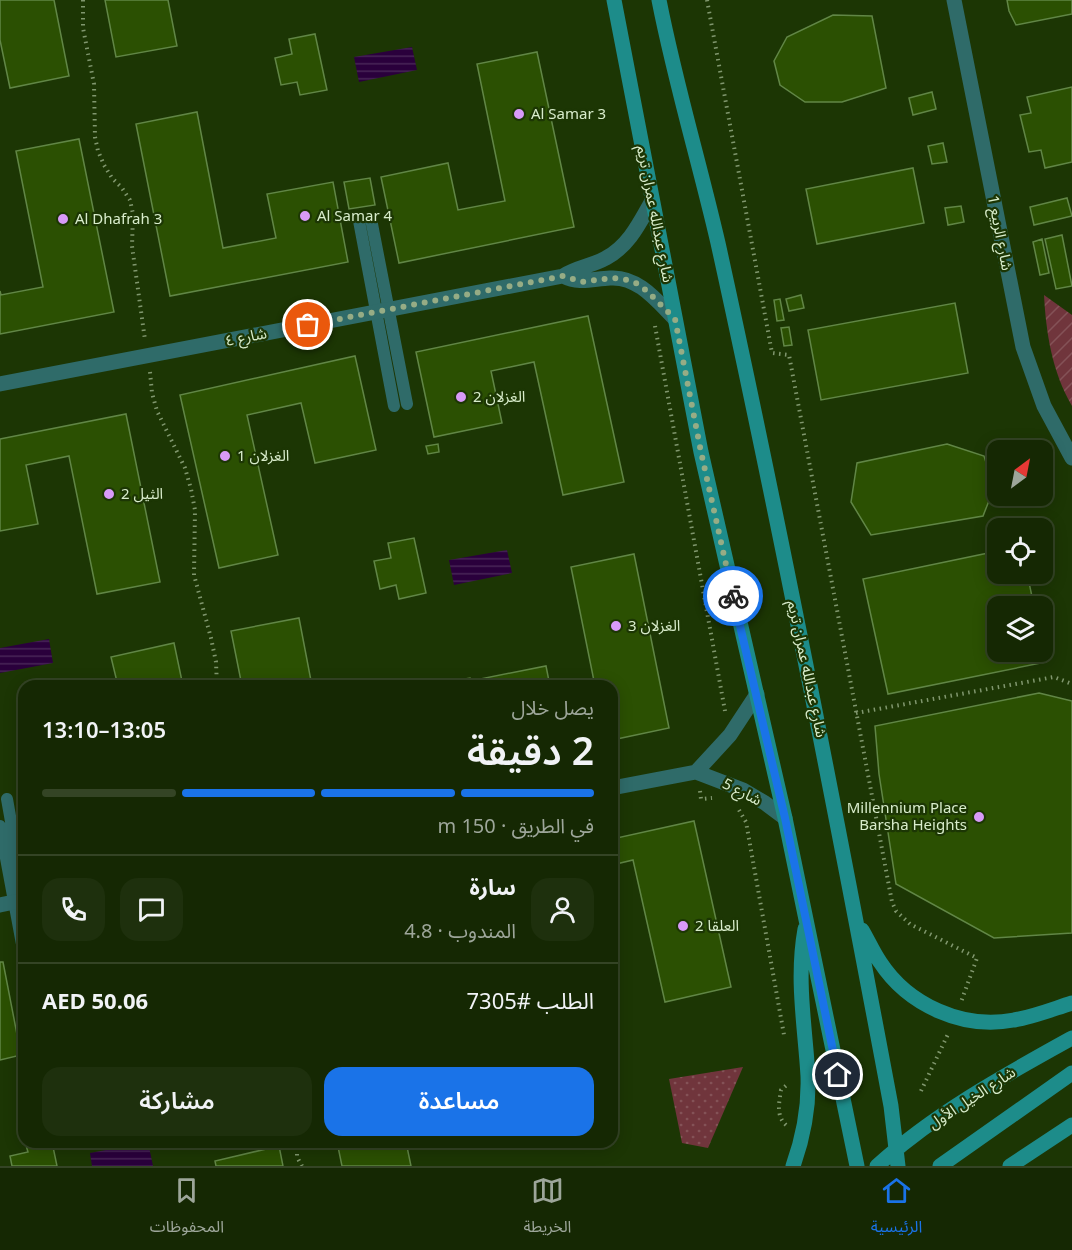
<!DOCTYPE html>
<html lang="ar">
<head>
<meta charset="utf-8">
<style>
	:root { --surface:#152803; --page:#1e300d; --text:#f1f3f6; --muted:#9da69a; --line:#344425; --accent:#1a73e8 }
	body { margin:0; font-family:Georgia,"Noto Sans Arabic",serif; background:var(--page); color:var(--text); direction:rtl; height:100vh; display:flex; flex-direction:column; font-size:22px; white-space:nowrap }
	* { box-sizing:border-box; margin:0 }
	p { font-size:20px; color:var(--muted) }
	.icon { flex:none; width:33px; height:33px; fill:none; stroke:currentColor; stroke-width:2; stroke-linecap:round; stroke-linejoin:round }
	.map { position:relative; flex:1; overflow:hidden; direction:ltr }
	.sheet { position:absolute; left:18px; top:680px; width:600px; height:468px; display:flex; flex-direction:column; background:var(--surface); border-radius:18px; box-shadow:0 3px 15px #0003,0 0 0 2px var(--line); direction:rtl }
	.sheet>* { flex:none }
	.needle { width:39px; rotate:32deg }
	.tools { position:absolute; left:987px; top:440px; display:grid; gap:12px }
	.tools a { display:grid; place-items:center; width:66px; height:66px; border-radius:12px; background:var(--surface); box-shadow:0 3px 15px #0003,0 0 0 2px var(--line); font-size:30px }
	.pin { position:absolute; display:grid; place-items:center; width:51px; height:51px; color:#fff; margin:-26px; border:3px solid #fff; border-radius:50%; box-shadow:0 2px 6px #0007 }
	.courier { position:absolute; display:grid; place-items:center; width:60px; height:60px; margin:-30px; border:4px solid #1a73e8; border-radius:50%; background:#fff; color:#222; box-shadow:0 2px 8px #0007 }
	.summary em { font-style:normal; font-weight:600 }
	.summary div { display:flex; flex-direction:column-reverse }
	.summary { display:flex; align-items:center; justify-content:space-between; height:102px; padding:0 24px }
	h1 { font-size:39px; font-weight:600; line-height:45px }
	.bar { display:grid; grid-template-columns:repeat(4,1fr); gap:9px 6px; align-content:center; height:72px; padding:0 24px }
	.bar i { height:8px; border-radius:4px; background:var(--line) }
	.bar .current { background:var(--accent) }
	.bar p { grid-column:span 4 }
	.line { display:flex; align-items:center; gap:15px; padding:0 24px; border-top:2px solid var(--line) }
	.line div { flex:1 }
	.round { display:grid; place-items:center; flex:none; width:63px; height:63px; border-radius:18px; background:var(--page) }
	.action { display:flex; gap:12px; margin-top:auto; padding:12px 24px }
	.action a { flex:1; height:69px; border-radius:18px; background:var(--accent); color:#fff; font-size:24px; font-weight:600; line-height:69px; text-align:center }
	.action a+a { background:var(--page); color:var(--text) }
	.tab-bar { display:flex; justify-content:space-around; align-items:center; height:84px; border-top:2px solid var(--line); background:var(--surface); font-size:16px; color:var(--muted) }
	.tab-bar a { display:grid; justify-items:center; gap:3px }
	.tab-bar .current { color:var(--accent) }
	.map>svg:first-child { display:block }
	.park { fill:url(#park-dots) }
	.garden { fill:url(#garden-furrows) }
	.water { fill:url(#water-rules) }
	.building { fill:#2b5002; stroke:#618646; stroke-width:1.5 }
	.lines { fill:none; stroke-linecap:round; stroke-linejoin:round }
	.path { stroke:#80976e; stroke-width:4; stroke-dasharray:1.5 4.5; stroke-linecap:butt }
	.lane { stroke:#2f6b69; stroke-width:12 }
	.street { stroke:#2f6b69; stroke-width:15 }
	.secondary { stroke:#1d8c8a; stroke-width:15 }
	.done { stroke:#96ac85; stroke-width:6; stroke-dasharray:0 10.8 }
	.route { stroke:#1a73e8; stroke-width:8 }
	.poi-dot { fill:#d89af8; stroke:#1c3604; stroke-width:2 }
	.labels { text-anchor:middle; stroke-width:4.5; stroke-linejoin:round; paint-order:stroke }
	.poi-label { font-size:15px; fill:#d8eccb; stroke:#1c3604; text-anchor:start }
	.street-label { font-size:15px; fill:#d8eccb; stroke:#1c3604 }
</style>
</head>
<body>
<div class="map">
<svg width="1072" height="1166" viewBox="0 0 1072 1166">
	<defs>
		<pattern id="park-dots" width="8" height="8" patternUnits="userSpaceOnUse" patternTransform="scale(1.5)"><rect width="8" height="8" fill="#70353c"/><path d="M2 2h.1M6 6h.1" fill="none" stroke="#845257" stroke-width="1.8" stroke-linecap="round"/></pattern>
		<pattern id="garden-furrows" width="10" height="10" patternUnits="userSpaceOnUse" patternTransform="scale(1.5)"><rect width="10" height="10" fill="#70353c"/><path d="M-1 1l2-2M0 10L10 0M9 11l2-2" fill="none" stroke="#845257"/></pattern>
		<pattern id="water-rules" width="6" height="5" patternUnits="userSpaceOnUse" patternTransform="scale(1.5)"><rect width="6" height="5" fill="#2a003c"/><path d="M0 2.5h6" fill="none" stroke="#482557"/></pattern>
	</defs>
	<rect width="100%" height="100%" fill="#1c3604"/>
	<path class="park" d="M743,1067l-35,81 -26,-5 -13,-64z"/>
	<path class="garden" d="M1044,295l28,20v91c-20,-34 -26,-73 -28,-111z"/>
	<path class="water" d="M412,47l5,23 -58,12 -5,-25z
		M507,550l5,23 -58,12 -5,-25z
		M49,639l4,24 -53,10v-25z
		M148,1142l5,24h-61l-2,-13z"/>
	<path class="building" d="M0,0h54l15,76 -59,12 -10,-48z
		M105,0h63l9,46 -61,11z
		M1007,0h65v14l-56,11 -7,-14z
		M833,15l39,1 14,72 -44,14h-37l-25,-17 -6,-24 13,-24z
		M315,34l12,56 -27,5 -3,-13 -16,3 -6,-27 17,-4 -3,-15z
		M537,52l37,175 -175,36 -18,-86 67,-14 10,47 47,-9 -28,-137z
		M1072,87v75l-27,6 -4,-18 -12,2 -9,-37 11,-2 -4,-16z
		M932,92l4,17 -23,6 -4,-17z
		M197,112l26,136 53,-10 -9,-44 66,-12 15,80 -178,34 -34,-172z
		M79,139l35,173 -114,22v-43l1,4 42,-8 -27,-136z
		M943,143l4,19 -15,2 -4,-18z
		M913,168l11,55 -107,21 -11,-55z
		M370,178l5,27 -26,4 -5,-27z
		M1067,198l5,18 -38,9 -4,-18z
		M961,206l3,16 -16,3 -3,-17z
		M1062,235l10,51 -16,3 -11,-50z
		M1042,239l7,34 -9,2 -7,-33z
		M801,295l3,13 -15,3 -3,-12z
		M780,299l4,21 -7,1 -3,-21z
		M955,303l13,70 -147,27 -13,-70z
		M588,316l36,166 -61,13 -29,-133 -43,9 11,52 -68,14 -18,-85z
		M789,327l3,18 -8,1 -3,-18z
		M355,356l21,94 -61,13 -14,-60 -54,12 31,140 -59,13 -39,-173z
		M126,414l34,168 -63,12 -28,-138 -43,9 12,59 -38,7v-92z
		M438,444l1,8 -11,2 -2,-8z
		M947,444l37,12 10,32 -11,28 -112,19 -20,-33 6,-39z
		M414,538l12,55 -27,6 -3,-14 -16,4 -6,-28 17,-3 -3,-15z
		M998,551v22h29l7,33h-36v45h44v-7l4,18 -158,32 -25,-115z
		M634,554l35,174 -57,12v-54h-17l-24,-119z
		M299,618l13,68h-70l-11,-55z
		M174,643l9,43h-65l-7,-29z
		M546,666l4,20h-69l-1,-7z
		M470,678l1,8h-24l-1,-4z
		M1039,693l33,8v232l-78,5 -98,-54 -17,-110 -4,-48z
		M24,757v27l-6,-26z
		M694,821l37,166 -66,15 -32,-142 -21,5v-26z
		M0,962h3l18,93 -21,5z
		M25,1142h27l5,24h-45l-2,-10 18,-4z
		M337,1142h69l5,24h-69z
		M279,1146l4,20h-67l-1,-5z"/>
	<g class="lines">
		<path class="path" d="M83,0v28l11,56 1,53 3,14 6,14 8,13 10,10 8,12 3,14 -1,32 13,94
			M707,0l65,353 17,2 103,547 4,9 14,13 67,34 -16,44
			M655,326l70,385
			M150,372l2,21 5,18 28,57 6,21 4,21 -1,65 17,63 5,24 1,24
			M856,713l198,-36 18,7
			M700,791l1,8 11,-1
			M739,810l7,12 38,213
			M921,1091l28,-59
			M786,1125c-10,-9 -7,-22 -5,-35l8,-7
			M297,1142v15l5,9"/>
		<path class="lane" d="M371,219l36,185
			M359,221l35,185
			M7,799l17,96
			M0,826l24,129"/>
		<path class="street" d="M954,0l69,347 21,59 28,52
			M563,276c16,8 29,3 47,2 28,-2 47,23 65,41
			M0,384l563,-108c14,-9 29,-10 43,-18 23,-12 34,-36 46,-57
			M696,772l34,-37 27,-41
			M612,788l84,-16 47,18 22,13 20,15
			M0,905l24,-5"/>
		<path class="secondary" d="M614,0l87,452 84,366 72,348
			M659,0c16,82 40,161 59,243 63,286 119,575 173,863l7,60
			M862,930c6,10 11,22 18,32 28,43 83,68 134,58 19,-3 39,-11 58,-17
			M793,1166c10,-28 16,-60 15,-90 -3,-50 -12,-97 -3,-147
			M877,1166c57,-52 128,-91 195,-128
			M940,1166l132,-93
			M1010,1166l62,-41"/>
	</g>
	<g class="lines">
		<path class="done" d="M308,325l255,-49 19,6 29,-4 13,1 12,4 11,8 28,28 26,133 32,144"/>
		<path class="route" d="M733,596l52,222 53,257"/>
	</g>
	<g class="poi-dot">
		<circle cx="519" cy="114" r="6"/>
		<circle cx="305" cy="216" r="6"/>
		<circle cx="63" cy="219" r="6"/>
		<circle cx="461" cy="397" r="6"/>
		<circle cx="225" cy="456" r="6"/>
		<circle cx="109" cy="494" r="6"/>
		<circle cx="616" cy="626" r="6"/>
		<circle cx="979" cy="817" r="6"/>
		<circle cx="683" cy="926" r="6"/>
	</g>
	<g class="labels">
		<g class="poi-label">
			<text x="531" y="119">Al Samar 3</text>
			<text x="317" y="221">Al Samar 4</text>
			<text x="75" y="224">Al Dhafrah 3</text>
			<text x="473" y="402">الغزلان 2</text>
			<text x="237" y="461">الغزلان 1</text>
			<text x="121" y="499">الثيل 2</text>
			<text x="628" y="631">الغزلان 3</text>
			<text x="967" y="813" text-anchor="end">Millennium Place<tspan x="967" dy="17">Barsha Heights</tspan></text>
			<text x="695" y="931">العلقا 2</text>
		</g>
		<g class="street-label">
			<text transform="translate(655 214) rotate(79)" y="5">شارع عبدالله عمران تريم</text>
			<text transform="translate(1000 233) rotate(79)" y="5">شارع الربيع 1</text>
			<text transform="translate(246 337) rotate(-11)" y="5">شارع ٤</text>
			<text transform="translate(807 669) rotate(78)" y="5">شارع عبدالله عمران تريم</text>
			<text transform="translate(742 792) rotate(27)" y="5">شارع 5</text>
			<text transform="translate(972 1098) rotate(-33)" y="5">شارع الخيل الأول</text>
		</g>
	</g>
</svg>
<div class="tools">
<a><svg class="needle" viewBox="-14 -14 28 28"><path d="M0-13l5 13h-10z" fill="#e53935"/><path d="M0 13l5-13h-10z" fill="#9da69a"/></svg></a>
<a><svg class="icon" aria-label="locate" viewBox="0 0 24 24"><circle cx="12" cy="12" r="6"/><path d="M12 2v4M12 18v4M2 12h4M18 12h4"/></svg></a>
<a><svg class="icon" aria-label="layers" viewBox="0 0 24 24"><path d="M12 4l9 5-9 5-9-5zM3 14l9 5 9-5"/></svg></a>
</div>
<div class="pin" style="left:308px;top:325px;background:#ea580c"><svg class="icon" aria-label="bag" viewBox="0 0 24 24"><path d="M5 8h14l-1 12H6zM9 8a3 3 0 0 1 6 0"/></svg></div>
<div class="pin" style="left:838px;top:1075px;background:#1f2937"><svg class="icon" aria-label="home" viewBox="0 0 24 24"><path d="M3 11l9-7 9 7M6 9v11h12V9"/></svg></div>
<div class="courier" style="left:733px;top:596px"><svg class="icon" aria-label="bike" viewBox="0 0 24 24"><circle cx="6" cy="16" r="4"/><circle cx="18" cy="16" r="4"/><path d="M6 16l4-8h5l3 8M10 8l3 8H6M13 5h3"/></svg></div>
<section class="sheet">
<div class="summary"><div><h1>2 دقيقة</h1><p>يصل خلال</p></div><em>13:05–13:10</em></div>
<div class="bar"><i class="current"></i><i class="current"></i><i class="current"></i><i></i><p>في الطريق · 150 m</p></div>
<div class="line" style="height:108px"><a class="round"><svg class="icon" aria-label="person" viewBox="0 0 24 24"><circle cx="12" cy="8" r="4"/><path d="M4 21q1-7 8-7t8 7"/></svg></a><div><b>سارة</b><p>المندوب · 4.8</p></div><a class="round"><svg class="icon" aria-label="chat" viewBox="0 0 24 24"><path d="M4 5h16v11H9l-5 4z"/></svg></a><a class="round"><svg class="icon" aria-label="phone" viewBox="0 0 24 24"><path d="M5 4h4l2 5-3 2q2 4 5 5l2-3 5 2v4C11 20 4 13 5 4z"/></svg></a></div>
<div class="line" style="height:78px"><div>الطلب #7305</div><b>AED 50.06</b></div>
<div class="action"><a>مساعدة</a><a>مشاركة</a></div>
</section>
</div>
<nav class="tab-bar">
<a class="current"><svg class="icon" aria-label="home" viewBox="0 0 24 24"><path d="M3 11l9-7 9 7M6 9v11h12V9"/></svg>الرئيسية</a>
<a><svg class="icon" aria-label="map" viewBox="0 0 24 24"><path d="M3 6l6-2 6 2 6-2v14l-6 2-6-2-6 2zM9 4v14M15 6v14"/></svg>الخريطة</a>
<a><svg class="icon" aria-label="saved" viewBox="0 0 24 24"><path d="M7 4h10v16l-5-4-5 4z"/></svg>المحفوظات</a>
</nav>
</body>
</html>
